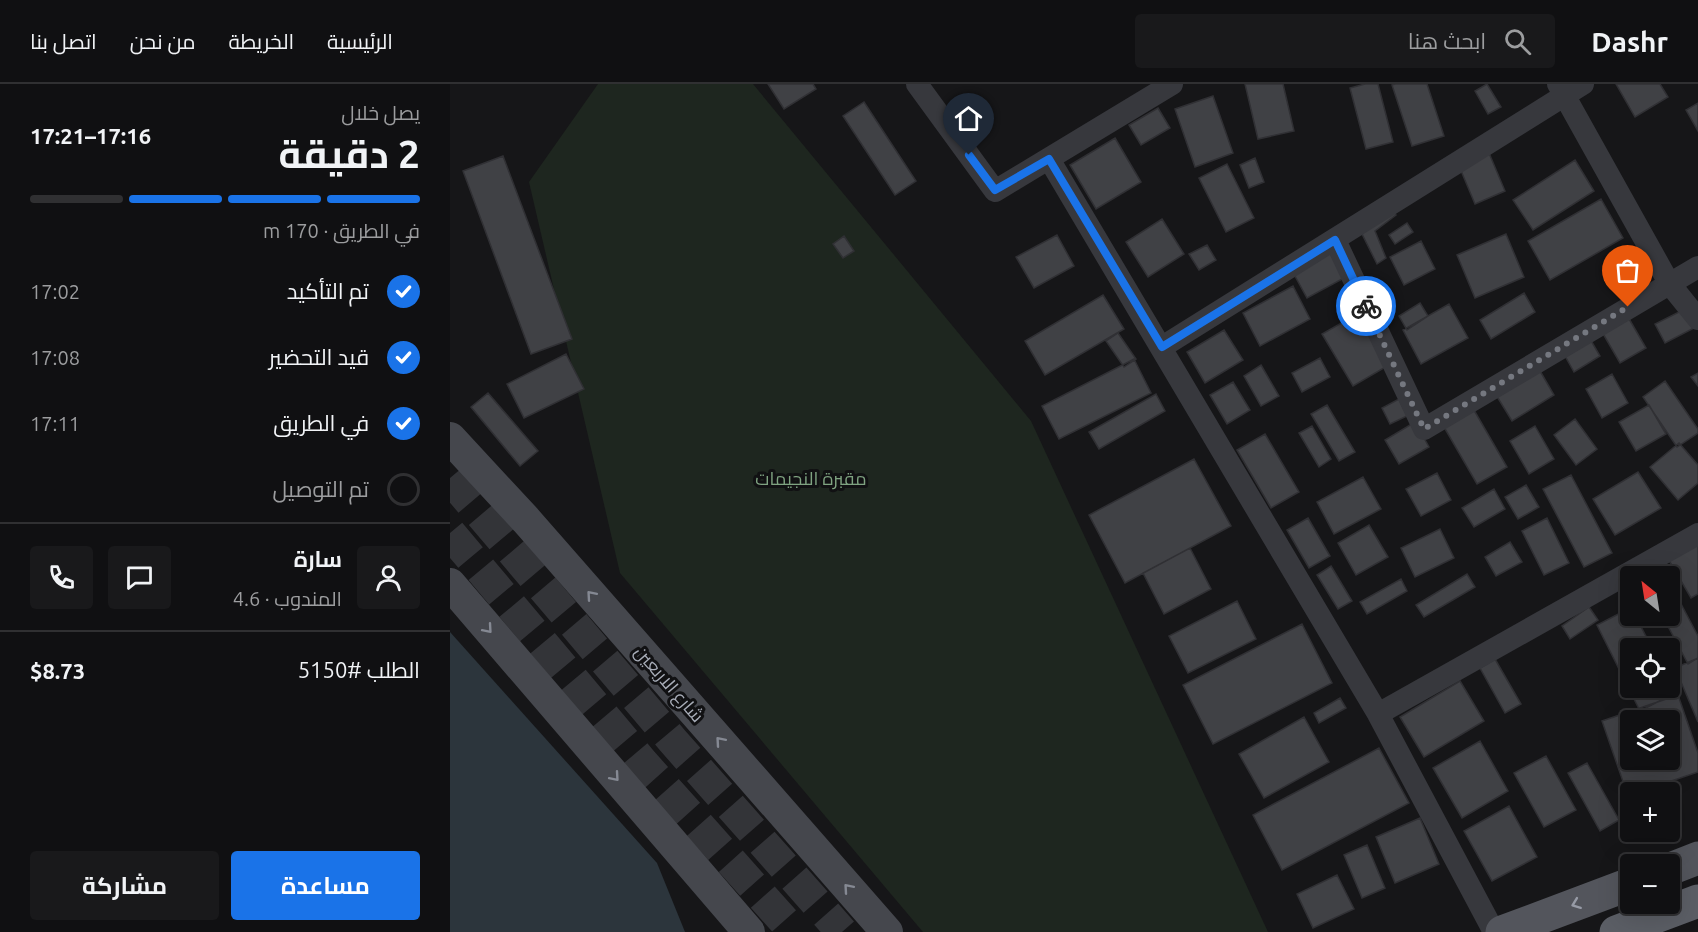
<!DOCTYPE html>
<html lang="ar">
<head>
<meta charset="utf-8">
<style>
	:root { --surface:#101012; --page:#19191b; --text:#f1f3f6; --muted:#9c9d9f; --line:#303032; --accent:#1a73e8 }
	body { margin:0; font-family:Ubuntu,Cairo,sans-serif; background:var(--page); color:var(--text); direction:rtl; height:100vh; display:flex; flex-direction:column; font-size:22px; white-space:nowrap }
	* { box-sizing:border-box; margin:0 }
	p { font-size:20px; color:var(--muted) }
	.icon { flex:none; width:33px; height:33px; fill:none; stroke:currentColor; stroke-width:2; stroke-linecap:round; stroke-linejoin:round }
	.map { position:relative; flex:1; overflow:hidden; direction:ltr }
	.details { display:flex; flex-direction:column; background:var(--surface); width:450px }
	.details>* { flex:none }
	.needle { width:39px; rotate:330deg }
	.fabs { position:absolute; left:1170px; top:482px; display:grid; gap:12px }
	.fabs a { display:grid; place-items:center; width:60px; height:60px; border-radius:6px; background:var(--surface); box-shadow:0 6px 24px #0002,0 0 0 2px var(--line); font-size:30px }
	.pin { position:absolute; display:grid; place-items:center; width:51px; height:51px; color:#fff; margin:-62px -26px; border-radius:50% 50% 50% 0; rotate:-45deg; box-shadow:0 0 6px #0007 }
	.pin .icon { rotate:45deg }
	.courier { position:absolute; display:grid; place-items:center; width:60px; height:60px; margin:-30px; border:4px solid #1a73e8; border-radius:50%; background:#fff; color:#222; box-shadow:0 2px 8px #0007 }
	.headline em { font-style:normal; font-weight:700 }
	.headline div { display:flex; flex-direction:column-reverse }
	.headline { display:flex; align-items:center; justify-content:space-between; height:102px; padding:0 30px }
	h1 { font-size:39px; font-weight:700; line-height:45px }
	.bar { display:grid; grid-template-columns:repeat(4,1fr); gap:9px 6px; align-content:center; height:72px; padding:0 30px }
	.bar i { height:8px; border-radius:4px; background:var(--line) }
	.bar .current { background:var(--accent) }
	.bar p { grid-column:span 4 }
	.line { display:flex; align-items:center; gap:15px; padding:0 30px; border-top:2px solid var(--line) }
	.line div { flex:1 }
	.round { display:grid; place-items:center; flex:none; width:63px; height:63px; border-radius:6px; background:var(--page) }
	ol { padding:0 30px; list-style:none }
	li { display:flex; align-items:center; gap:18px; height:66px }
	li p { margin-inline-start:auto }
	li .icon { padding:6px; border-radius:50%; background:var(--accent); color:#fff; stroke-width:4 }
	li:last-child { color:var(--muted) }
	li i { width:33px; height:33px; border:3px solid var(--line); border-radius:50% }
	.button { display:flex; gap:12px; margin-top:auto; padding:12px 30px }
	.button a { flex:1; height:69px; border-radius:6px; background:var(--accent); color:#fff; font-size:24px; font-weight:700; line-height:69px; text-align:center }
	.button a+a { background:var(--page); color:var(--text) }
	header { display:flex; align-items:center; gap:36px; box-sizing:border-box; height:84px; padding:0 30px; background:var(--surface); border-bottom:2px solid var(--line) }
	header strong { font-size:28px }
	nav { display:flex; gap:33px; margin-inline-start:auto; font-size:21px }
	.search { width:420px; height:54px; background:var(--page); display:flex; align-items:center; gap:15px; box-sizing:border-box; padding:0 21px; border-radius:6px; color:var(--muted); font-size:22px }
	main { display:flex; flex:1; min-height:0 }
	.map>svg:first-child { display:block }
	.green { fill:#1e261f }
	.water { fill:#2c353c }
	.building { fill:#404145; stroke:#303034; stroke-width:1.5; fill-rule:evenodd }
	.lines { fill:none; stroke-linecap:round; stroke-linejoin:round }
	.secondary-tunnel { stroke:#333438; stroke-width:32; stroke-dasharray:32 16; stroke-linecap:butt }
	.minor { stroke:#37383d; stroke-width:22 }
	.secondary { stroke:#45474d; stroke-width:32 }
	.primary { stroke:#53555c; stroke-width:33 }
	.trunk { stroke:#5b5e65; stroke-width:33 }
	.oneway { stroke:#858993 }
	.oneway2 { stroke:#979ba6 }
	.done { stroke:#757880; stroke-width:6; stroke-dasharray:0 10.8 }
	.route { stroke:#1a73e8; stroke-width:8 }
	.labels { text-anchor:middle; stroke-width:6; stroke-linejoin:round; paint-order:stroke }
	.park-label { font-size:18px; fill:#7fa381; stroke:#111113 }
	.street-label { font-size:18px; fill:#a8adb8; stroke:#111113 }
</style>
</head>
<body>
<header>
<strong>Dashr</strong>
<div class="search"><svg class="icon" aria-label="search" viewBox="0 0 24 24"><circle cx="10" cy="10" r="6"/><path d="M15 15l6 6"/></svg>ابحث هنا</div>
<nav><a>الرئيسية</a><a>الخريطة</a><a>من نحن</a><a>اتصل بنا</a></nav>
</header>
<main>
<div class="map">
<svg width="1248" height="848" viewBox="0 0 1248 848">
	<rect width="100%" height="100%" fill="#161618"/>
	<path class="green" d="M148,0h155l278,337 237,511h-345l-303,-359 -91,-391z"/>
	<path class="water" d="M0,548l207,231 28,69h-235z"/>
	<path class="building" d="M318,0h45l3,5 -32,20z
		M795,0h38l11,47 -36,8z
		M915,0h13l15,58 -27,7 -16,-61z
		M945,0h32l17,52 -32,10 -20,-61z
		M1037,0l14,23 -13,7 -13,-23z
		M1166,0h44l8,13 -33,20z
		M763,12l20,57 -38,14 -20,-58z
		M414,18l52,79 -21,14 -52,-79z
		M1248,19v28l-12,-21z
		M708,24l12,20 -29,17 -12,-20z
		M665,54l26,44 -45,27 -26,-44z
		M1039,69l16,38 -30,13 -16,-38z
		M53,72l69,183 -41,15 -68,-183z
		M805,74l9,24 -15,6 -9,-23z
		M1125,76l19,31 -61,39 -20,-30z
		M777,80l27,54 -28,14 -27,-54z
		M1151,115l22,39 -73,42 -22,-39z
		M942,123l4,8 -21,16 11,27 -9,6 -18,-36z
		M712,135l22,35 -36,23 -22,-35z
		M957,139l6,9 -18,12 -6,-9z
		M1056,150l18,43 -49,21 -18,-43z
		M607,151l17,31 -40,22 -18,-31z
		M394,152l10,15 -11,7 -10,-14z
		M971,157l14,28 -31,16 -14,-28z
		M757,161l9,15 -17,10 -10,-16z
		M879,161l17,32 -39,21 -17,-31z
		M843,202l17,33 -50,27 -17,-33z
		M1074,209l11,19 -44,27 -11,-19z
		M653,211l21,34 -79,46 -20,-34z
		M970,219l8,13 -21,14 -8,-14z
		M999,220l19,34 -47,26 -18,-34z
		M1239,223l9,19 -33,17 -10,-19z
		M909,229l30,52 -36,21 -31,-52z
		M1178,233l18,31 -26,15 -18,-31z
		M774,246l19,30 -38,23 -18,-31z
		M1136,248l14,24 -26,16 -14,-25z
		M668,249l18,26 -12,8 -18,-26z
		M116,270l18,35 -60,29 -17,-34z
		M870,274l10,19 -28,15 -10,-19z
		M684,275l17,34 -92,46 -17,-33z
		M1086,280l18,31 -42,26 -19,-31z
		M811,281l18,31 -18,10 -17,-30z
		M1248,289v13l-7,-9z
		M1162,290l16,29 -26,15 -16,-29z
		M1215,297l33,48v4l-21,14 -34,-50z
		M783,298l17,28 -23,14 -17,-29z
		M38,309l50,58 -18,15 -49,-59z
		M706,310l9,17 -66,38 -10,-17z
		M1017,314l40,69 -30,17 -40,-69z
		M949,315l8,17 -17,8 -8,-16z
		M877,321l28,47 -16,9 -28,-47z
		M1199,321l17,29 -30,17 -17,-29z
		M1125,335l22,30 -21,16 -22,-30z
		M965,338l14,25 -30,17 -14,-24z
		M862,342l19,33 -12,8 -20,-34z
		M1085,342l19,33 -25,15 -19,-33z
		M815,350l34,58 -28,16 -34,-58z
		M1229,359l19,22v18l-20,17 -28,-33z
		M744,375l37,67 -106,57 -36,-68z
		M1188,388l23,36 -46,27 -22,-36z
		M987,389l14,27 -30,16 -15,-27z
		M1121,391l41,78 -28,14 -41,-78z
		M913,393l18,32 -47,25 -17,-32z
		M1076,401l13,22 -21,12 -13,-22z
		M1044,405l11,20 -31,18 -12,-19z
		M858,434l22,38 -21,12 -22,-38z
		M1097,434l22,45 -25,12 -22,-44z
		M919,441l19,32 -32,18 -18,-32z
		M990,445l14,29 -39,19 -14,-29z
		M1248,455v55l-7,4 -24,-41z
		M1060,458l12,20 -26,14 -11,-19z
		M740,464l21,41 -47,25 -21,-41z
		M881,482l21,35 -14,8 -21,-34z
		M1017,490l8,13 -51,30 -8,-12z
		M951,495l6,12 -40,23 -7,-12z
		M1220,499l28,53v22l-10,6 -26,-49h8z
		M787,517l19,38 -68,34 -19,-37z
		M1139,523l9,13 -28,19 -8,-13z
		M1180,524v7h5l17,33h-22v39h40v-5l5,11 -35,18 -43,-86z
		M852,540l30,59 -119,61 -30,-59z
		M1248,574v64l-23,-54z
		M1045,575l26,45 -16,9 -25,-45z
		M1010,597l24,40 -60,36 -24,-40z
		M1228,611l20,58v19l-59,20h-9v3l-2,1 -26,-75zM1180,636h40v39h-40z
		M890,614l6,10 -27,15 -5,-10z
		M854,633l25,45 -65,36 -25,-44z
		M1030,657l28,50 -46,27 -29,-50z
		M929,664l30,55 -127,67 -29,-55z
		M1096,672l30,54 -32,17 -30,-54z
		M1137,679l32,57 -19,11 -32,-58z
		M1059,722l28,51 -45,24 -28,-50z
		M970,734l19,46 -44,19 -19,-46z
		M917,761l18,43 -23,10 -18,-43z
		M887,791l17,34 -41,19 -16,-34z"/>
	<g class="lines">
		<path class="secondary-tunnel" d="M0,394l223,263 169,191
			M0,449l193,230 151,169"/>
		<path class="minor" d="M467,0l78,107 177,-107
			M1108,0l111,199 29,36
			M599,75l329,555 116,218
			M885,156l89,189 274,-162
			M712,263l421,-263
			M928,630l320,-180"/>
		<path class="secondary" d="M0,354l76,82 361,412
			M0,500l299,348"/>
		<path class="primary" d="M1220,785l28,-11
			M1052,848l128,-48"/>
		<path class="trunk" d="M1166,848l82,-31"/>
	</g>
	<defs><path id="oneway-chevron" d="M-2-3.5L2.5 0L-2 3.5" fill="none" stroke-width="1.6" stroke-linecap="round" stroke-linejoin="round" transform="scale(1.5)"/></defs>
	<g class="oneway">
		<use href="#oneway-chevron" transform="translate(141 511) rotate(-131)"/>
		<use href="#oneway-chevron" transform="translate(38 545) rotate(49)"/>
		<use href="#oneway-chevron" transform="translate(270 657) rotate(-131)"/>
		<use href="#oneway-chevron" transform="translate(165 693) rotate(49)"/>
		<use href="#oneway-chevron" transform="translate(398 804) rotate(-131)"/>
	</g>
	<use class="oneway2" href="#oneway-chevron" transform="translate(1126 820) rotate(159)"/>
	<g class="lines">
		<path class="done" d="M916,222l58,123 204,-122"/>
		<path class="route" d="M519,71l26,35 54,-31 113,188 173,-107 31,66"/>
	</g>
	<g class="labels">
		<g class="park-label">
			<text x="361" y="401">مقبرة النجيمات</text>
		</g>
		<g class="street-label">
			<text transform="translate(219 600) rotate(49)" y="6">شارع الاربعين</text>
		</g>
	</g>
</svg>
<div class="fabs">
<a><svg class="needle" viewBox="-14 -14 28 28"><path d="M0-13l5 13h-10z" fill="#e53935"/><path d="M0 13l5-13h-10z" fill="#9c9d9f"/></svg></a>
<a><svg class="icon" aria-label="locate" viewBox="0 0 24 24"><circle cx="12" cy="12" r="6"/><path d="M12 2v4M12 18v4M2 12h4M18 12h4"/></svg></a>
<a><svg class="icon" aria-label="layers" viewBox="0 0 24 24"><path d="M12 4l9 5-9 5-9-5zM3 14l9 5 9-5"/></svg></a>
<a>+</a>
<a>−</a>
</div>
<div class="pin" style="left:1178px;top:223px;background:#ea580c"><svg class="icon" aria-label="bag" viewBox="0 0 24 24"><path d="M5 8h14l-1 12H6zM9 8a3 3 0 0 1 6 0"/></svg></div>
<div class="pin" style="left:519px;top:71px;background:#1f2937"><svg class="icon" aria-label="home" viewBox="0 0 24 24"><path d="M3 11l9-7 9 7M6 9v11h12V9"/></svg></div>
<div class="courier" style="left:916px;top:222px"><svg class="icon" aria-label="bike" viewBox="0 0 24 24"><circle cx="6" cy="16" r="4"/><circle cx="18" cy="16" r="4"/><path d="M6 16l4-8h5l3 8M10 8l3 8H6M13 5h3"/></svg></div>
</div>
<section class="details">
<div class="headline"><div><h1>2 دقيقة</h1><p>يصل خلال</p></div><em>17:16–17:21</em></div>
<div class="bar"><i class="current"></i><i class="current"></i><i class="current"></i><i></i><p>في الطريق · 170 m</p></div>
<ol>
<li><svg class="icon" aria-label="check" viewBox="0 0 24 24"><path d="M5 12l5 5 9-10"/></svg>تم التأكيد<p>17:02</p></li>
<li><svg class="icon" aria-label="check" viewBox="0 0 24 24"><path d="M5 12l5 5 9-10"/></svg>قيد التحضير<p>17:08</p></li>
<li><svg class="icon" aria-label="check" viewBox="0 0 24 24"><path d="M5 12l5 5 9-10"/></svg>في الطريق<p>17:11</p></li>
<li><i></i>تم التوصيل</li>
</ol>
<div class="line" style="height:108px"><a class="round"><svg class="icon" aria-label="person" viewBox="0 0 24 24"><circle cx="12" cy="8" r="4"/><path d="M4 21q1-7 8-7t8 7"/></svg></a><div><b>سارة</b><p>المندوب · 4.6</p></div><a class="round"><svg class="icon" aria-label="chat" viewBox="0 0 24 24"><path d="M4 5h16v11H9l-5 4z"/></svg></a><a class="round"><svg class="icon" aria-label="phone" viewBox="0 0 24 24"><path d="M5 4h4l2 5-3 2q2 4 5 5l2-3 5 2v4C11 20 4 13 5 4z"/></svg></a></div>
<div class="line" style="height:78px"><div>الطلب #5150</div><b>$8.73</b></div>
<div class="button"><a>مساعدة</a><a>مشاركة</a></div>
</section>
</main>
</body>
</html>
